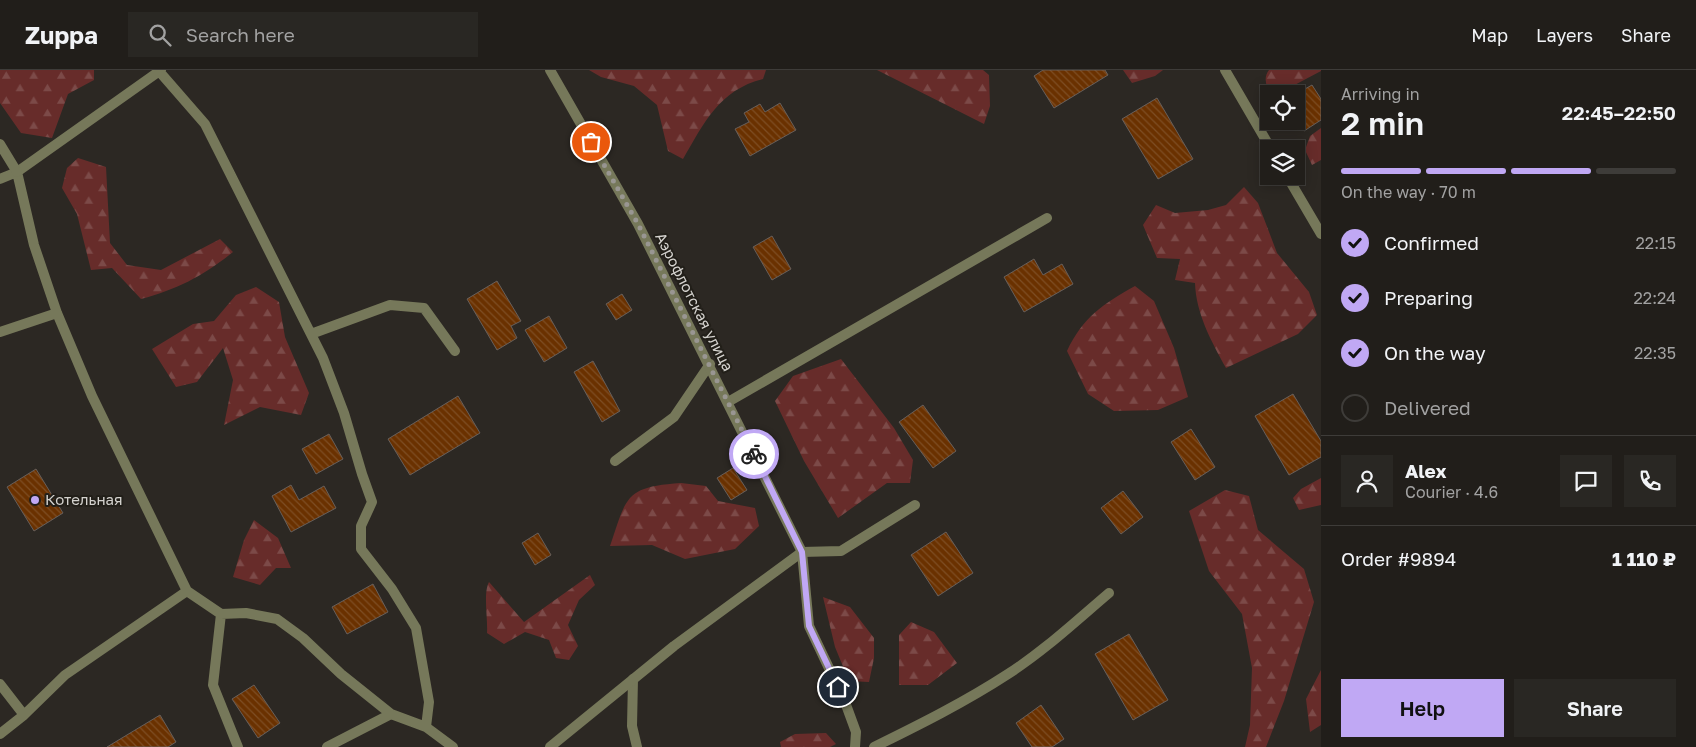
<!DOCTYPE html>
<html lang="en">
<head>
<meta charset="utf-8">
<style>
	:root { --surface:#211e1a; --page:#292723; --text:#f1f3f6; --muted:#a2a2a2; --line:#3e3c39; --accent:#c0a8f4 }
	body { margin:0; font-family:"Golos Text",sans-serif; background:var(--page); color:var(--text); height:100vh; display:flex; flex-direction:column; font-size:19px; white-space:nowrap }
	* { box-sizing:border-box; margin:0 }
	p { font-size:16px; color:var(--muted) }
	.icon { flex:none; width:28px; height:28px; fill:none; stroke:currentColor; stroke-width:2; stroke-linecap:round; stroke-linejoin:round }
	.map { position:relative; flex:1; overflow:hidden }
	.drawer { display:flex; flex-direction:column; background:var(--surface); width:375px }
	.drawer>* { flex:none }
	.buttons { position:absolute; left:1260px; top:15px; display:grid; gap:10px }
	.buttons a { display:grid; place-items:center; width:45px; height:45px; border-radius:0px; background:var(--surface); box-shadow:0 2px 12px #0003,0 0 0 1px var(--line); font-size:25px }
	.pin { position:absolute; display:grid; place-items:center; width:42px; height:42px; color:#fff; margin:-21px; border:2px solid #fff; border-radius:50%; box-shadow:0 1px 5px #0007 }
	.courier { position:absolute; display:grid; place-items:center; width:50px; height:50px; margin:-25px; border:4px solid #c0a8f4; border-radius:50%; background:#fff; color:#222; box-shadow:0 1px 6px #0007 }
	.overview em { font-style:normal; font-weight:600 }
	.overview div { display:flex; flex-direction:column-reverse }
	.overview { display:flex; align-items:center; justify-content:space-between; height:85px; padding:0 20px }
	h1 { font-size:32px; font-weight:600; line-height:38px }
	.bar { display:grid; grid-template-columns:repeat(4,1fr); gap:8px 5px; align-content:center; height:60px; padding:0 20px }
	.bar i { height:6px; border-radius:4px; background:var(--line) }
	.bar .active { background:var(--accent) }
	.bar p { grid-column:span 4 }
	.line { display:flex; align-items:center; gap:12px; padding:0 20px; border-top:1px solid var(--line) }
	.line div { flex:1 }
	.round { display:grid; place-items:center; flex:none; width:52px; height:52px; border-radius:0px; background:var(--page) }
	ol { padding:0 20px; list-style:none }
	li { display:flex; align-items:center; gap:15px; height:55px }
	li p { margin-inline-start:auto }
	li .icon { padding:5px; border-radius:50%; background:var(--accent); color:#111; stroke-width:4 }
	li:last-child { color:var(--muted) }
	li i { width:28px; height:28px; border:2px solid var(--line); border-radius:50% }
	.action { display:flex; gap:10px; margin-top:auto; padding:10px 20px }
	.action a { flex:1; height:58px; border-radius:0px; background:var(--accent); color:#111; font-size:20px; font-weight:600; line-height:58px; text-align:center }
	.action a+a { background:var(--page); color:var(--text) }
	header { display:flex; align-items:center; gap:30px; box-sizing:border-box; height:70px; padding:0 25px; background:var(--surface); border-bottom:1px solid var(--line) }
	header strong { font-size:24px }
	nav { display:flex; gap:28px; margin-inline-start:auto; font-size:18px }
	.search { width:350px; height:45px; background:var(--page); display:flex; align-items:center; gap:12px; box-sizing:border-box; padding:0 18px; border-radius:0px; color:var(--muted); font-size:19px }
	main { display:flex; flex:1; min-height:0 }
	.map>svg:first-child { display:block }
	.forest { fill:url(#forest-firs) }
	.building { fill:url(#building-back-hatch); stroke:#675f5b }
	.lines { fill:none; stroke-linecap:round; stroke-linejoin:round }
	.service { stroke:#76785a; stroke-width:10 }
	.minor { stroke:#76785a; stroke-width:10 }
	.done { stroke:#999692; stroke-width:5; stroke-dasharray:0 9 }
	.route { stroke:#c0a8f4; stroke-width:6 }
	.poi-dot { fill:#c0a8f4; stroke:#221f19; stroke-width:2 }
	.labels { text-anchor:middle; stroke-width:4; stroke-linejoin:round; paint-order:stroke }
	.street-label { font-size:15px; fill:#d4d2ce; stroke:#221f19 }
	.poi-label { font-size:15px; fill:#d4d2ce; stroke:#221f19; text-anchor:start }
</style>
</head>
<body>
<header>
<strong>Zuppa</strong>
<div class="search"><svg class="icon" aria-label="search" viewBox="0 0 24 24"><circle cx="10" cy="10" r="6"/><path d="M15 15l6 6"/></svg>Search here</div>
<nav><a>Map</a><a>Layers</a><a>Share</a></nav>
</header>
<main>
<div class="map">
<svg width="1321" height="677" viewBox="0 0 1321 677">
	<defs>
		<pattern id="forest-firs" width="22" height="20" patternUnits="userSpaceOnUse" patternTransform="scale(1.25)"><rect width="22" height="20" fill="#672c2a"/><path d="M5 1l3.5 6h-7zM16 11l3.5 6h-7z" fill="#7c4a48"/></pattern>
		<pattern id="building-back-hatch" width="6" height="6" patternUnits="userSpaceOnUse" patternTransform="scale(1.25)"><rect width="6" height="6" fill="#6a3100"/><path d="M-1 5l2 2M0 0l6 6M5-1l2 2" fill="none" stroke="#7e4e24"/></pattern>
	</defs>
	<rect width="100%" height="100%" fill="#2c2823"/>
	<path class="forest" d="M0,0h94v10l-26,14 -16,44 -31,-5 -21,-30z
		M589,0h177l-3,9c-44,11 -59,44 -80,80l-15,-8 -11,-46 -23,-19 -33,-9z
		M877,0h106l6,5 1,31 -6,18z
		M1123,0h40l-8,6 -23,7z
		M1269,0h52v1l-34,18 -4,5h-12c-5,-8 -8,-16 -2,-24z
		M1321,58v32l-9,5 -7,-15 5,-14z
		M78,88l28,9 4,76 17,22 34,5 59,-31 13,13c-30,24 -55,37 -92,47l-29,-31 -21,2 -14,-56 -15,-26 5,-20z
		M1244,117l14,16 19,50 32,39 8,23 -19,19 -72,34c-15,-27 -30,-55 -31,-85l-20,-3 5,-21 -23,-1 -14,-33 13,-20 19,8 33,-3 18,-5z
		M1135,216l19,15 20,47 14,49 -30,13 -44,1 -26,-17 -21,-43c16,-34 36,-47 68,-65z
		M256,217l23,15 6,35 24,56 -8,22 -41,-8 -36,18 9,-45 -10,-32 -26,34 -21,5 -24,-38 41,-25 21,-3 22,-26z
		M841,289l53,69 19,32 -3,23h-23l-49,35 -34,-57 -29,-60 18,-25z
		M1321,408v27l-22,5 -6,-12 8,-9z
		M681,413l25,3 12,15 37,7 4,18 -24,23 -50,10 -33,-14 -42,1c17,-50 15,-59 71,-63z
		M1225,420l24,6 9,34 46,39 10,33 -30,99 -18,46h-21l5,-22 2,-57 -10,-54 -33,-43 -20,-60z
		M254,450l24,18 13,30h-15l-16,17 -27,-8 11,-37z
		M590,505l5,10 -16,15 -11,25 10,21 -9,14 -13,-2 -7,-18 -24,-8 -21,12 -17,-11c1,-14 -4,-40 2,-51l35,40z
		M823,527l27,10 24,31v20l-5,24 -20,-1 -14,-34z
		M911,552l23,10 23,31 -29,22h-29v-50z
		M1321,600v55l-11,7 -4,-33z
		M826,663l10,11 -6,3h-49l-1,-5 15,-8z"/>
	<path class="building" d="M1043,0h62l3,5 -54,33 -20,-32z
		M1312,15l9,14v21l-17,11 -8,-12v-25z
		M1157,28l36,61 -35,20 -36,-60z
		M780,33l16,27 -46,26 -15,-27 14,-7 -5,-9 16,-9 5,8z
		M772,166l19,33 -19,11 -19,-33z
		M1034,189l9,16 19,-11 11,20 -49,28 -20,-35z
		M497,211l24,40 -10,5 6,12 -20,12 -30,-51z
		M622,224l10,16 -16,10 -10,-16z
		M549,246l18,32 -23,14 -19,-32z
		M593,291l27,50 -18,11 -28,-50z
		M1293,324l28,47v16l-32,18 -34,-59z
		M458,326l22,37 -70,42 -22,-36z
		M923,335l33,46 -23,17 -34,-46z
		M1191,359l24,38 -20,13 -24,-38z
		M329,364l14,25 -27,15 -14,-25z
		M733,398l14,22 -16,10 -14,-22z
		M36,399l27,44 -29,18 -27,-44z
		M291,415l8,15 25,-14 12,22 -45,24 -19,-36z
		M1123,421l20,26 -22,17 -20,-26z
		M946,462l27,41 -35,23 -27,-41z
		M538,463l13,22 -16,10 -13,-22z
		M373,514l15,28 -41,22 -15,-27z
		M1129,564l39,66 -35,20 -38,-66z
		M254,615l26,38 -22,15 -26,-39z
		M1041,635l23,34 -12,8h-20l-16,-24z
		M160,645l16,27 -8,5h-61z"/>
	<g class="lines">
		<path class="service" d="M158,0l47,54 118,234 21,55 18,61 10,28 -11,24v23l31,40 24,39 13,74 -3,25
			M17,102l17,73 23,68 35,83 95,195 34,23 25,-1 31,6 26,19 38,36 50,40 35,13 27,20
			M0,109l17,-7 144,-102
			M0,262l57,-19
			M311,264l79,-29 34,3 31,43
			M728,332l319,-184
			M615,391l59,-44 36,-53
			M802,482l39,-1 74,-46
			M221,544l-8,71 25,62
			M633,609l-1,47 5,21
			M0,614l24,31
			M0,664l24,-19 41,-40 122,-84
			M327,677l64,-33
			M874,677c45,-22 91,-45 134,-73 36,-23 68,-53 101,-81"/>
		<path class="minor" d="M550,0l88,154 164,328 7,74 36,76 11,30 -1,15
			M1225,0l46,79
			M0,74l17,28
			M1287,106l34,58
			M550,677l124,-101 128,-94"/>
	</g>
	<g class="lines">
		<path class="done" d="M591,72l47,82 116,230"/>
		<path class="route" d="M754,384l48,98 7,74 29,61"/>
	</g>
	<circle class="poi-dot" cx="35" cy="430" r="5"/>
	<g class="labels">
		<g class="street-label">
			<text transform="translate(694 232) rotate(63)" y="5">Аэрофлотская улица</text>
		</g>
		<g class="poi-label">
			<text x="45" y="435">Котельная</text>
		</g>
	</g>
</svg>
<div class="buttons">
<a><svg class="icon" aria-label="locate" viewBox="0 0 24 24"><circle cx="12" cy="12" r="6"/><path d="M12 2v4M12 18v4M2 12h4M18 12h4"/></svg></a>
<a><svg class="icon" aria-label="layers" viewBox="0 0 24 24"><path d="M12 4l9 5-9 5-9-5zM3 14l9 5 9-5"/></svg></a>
</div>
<div class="pin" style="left:591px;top:72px;background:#ea580c"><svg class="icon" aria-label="bag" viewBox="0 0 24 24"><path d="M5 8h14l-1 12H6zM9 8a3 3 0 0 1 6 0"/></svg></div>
<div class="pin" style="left:838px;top:617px;background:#1f2937"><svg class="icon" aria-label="home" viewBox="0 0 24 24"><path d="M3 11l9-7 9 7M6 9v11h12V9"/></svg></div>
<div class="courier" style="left:754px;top:384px"><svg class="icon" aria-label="bike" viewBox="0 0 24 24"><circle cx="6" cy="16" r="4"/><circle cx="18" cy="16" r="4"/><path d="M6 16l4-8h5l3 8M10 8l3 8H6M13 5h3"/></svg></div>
</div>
<section class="drawer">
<div class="overview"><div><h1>2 min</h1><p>Arriving in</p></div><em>22:45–22:50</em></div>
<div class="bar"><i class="active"></i><i class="active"></i><i class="active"></i><i></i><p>On the way · 70 m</p></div>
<ol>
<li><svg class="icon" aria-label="check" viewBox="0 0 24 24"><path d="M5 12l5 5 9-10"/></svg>Confirmed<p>22:15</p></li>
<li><svg class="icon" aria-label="check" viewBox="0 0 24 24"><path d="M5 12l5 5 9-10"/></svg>Preparing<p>22:24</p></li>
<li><svg class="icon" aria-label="check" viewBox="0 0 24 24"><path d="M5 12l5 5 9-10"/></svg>On the way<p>22:35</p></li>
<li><i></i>Delivered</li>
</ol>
<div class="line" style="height:90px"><a class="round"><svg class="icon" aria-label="person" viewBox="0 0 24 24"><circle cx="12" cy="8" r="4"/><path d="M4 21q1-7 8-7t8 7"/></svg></a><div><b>Alex</b><p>Courier · 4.6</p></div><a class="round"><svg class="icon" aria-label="chat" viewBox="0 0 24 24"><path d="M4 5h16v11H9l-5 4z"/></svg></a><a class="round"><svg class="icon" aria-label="phone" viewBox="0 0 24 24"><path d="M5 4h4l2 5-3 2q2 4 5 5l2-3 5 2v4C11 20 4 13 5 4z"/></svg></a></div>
<div class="line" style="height:65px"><div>Order #9894</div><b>1 110 ₽</b></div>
<div class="action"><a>Help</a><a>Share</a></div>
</section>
</main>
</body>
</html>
